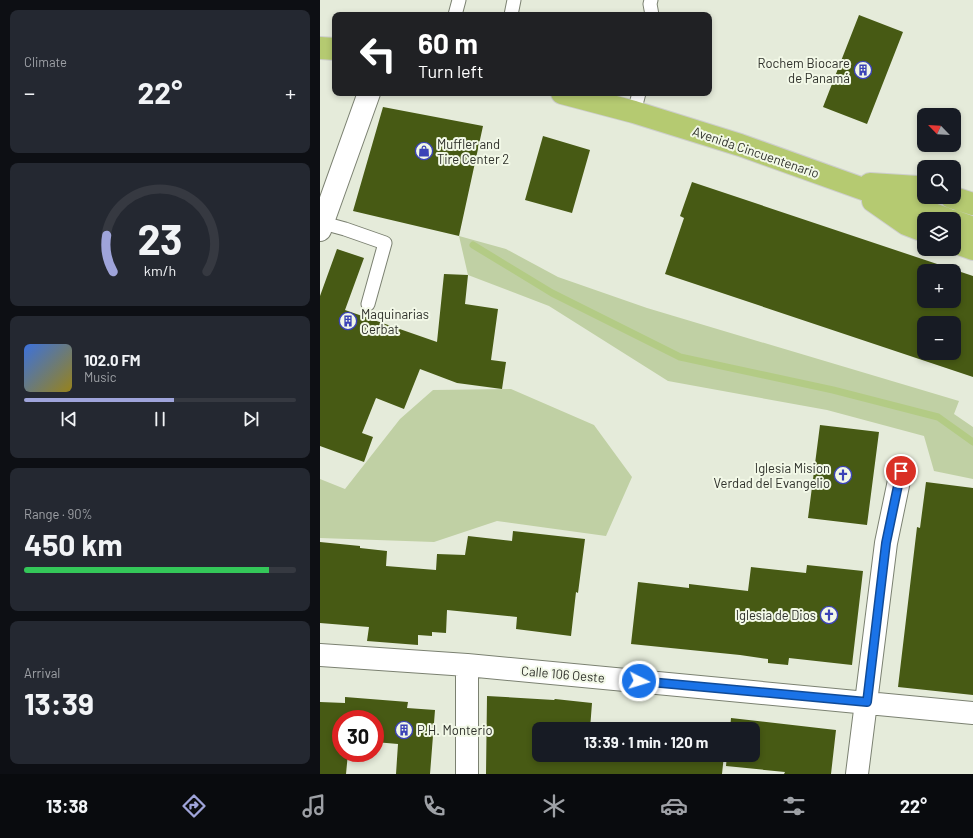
<!DOCTYPE html>
<html lang="en">
<head>
<meta charset="utf-8">
<style>
	:root { --surface:#171b24; --page:#242831; --text:#f1f3f6; --muted:#9ea1a6; --line:#363941; --accent:#9fa4da }
	body { margin:0; font-family:Barlow,sans-serif; background:var(--page); color:var(--text); height:100vh; display:flex; flex-direction:column; font-size:15px; white-space:nowrap }
	* { box-sizing:border-box; margin:0 }
	p { font-size:13px; color:var(--muted) }
	.icon { flex:none; width:22px; height:22px; fill:none; stroke:currentColor; stroke-width:2; stroke-linecap:round; stroke-linejoin:round }
	.map { position:relative; flex:1; overflow:hidden }
	.side { display:flex; flex-direction:column; gap:10px; padding:10px; background:#0d0f14; width:320px }
	.side>* { flex:none }
	.top-card { position:absolute; left:12px; top:12px; width:380px; height:84px; border-radius:8px; box-shadow:0 2px 6px #0003; background:#202124; color:#fff; overflow:hidden }
	.needle { width:26px; rotate:295deg }
	.tools { position:absolute; left:597px; top:108px; display:grid; gap:8px }
	.tools a { display:grid; place-items:center; width:44px; height:44px; border-radius:8px; background:var(--surface); box-shadow:0 2px 6px #0003; font-size:20px }
	.speed { position:absolute; left:12px; top:710px; display:flex; gap:8px; font-size:20px; font-weight:700; text-align:center }
	.speed>* { display:grid; place-content:center; width:52px; height:52px; border-radius:50%; background:var(--surface); box-shadow:0 2px 6px #0003; line-height:1 }
	.speed .limit { border:6px solid #d22; background:#fff; color:#111 }
	.pin { position:absolute; display:grid; place-items:center; width:34px; height:34px; color:#fff; margin:-17px; border:2px solid #fff; border-radius:50%; box-shadow:0 1px 4px #0007 }
	.me { position:absolute; width:44px; margin:-22px; rotate:95deg; stroke-linejoin:round; filter:drop-shadow(0 0 3px #0008) }
	.turn { display:flex; align-items:center; gap:14px; height:84px; padding:0 20px; font-size:18px }
	.turn .icon { width:52px; height:52px; stroke-width:2.5 }
	.turn b { display:block; font-size:28px; line-height:34px }
	.big { font-size:30px; font-weight:700; line-height:1.1 }
	.side .tile { flex:1; display:flex; flex-direction:column; justify-content:center; gap:6px; min-width:0; padding:0 14px; border-radius:8px; background:var(--page) }
	.side .dial { align-items:center; gap:0 }
	.dial svg { height:104px; overflow:visible; fill:none; stroke:var(--line); stroke-width:7; stroke-linecap:round; text-anchor:middle }
	.dial text { fill:var(--text); stroke:none }
	.song { display:flex; align-items:center; gap:12px }
	.cover { width:48px; height:48px; border-radius:6px; background:linear-gradient(135deg,hsl(220 70% 55%),hsl(50 70% 35%)) }
	.played { height:4px; border-radius:2px; background:linear-gradient(90deg,var(--accent) 55%,var(--line) 55%) }
	.keys { display:flex; justify-content:space-around; direction:ltr }
	.heat { display:flex; justify-content:space-between; align-items:center; font-size:22px; direction:ltr }
	.charge { height:6px; border-radius:3px; background:linear-gradient(90deg,#34c759 90%,var(--line) 0) }
	.trip { position:absolute; left:212px; top:722px; width:228px; height:40px; border-radius:8px; background:var(--surface); box-shadow:0 2px 6px #0003; font-weight:700; line-height:40px; text-align:center }
	.tab-bar { display:flex; height:64px; justify-content:space-around; align-items:center; background:#090b0e; color:var(--muted) }
	.tab-bar .icon { width:28px; height:28px }
	.tab-bar .selected { color:var(--accent) }
	.tab-bar b { font-size:18px; color:var(--text) }
	main { display:flex; flex:1; min-height:0 }
	.map>svg:first-child { display:block }
	.green { fill:#c0d0a4 }
	.lines { fill:none; stroke-linecap:round; stroke-linejoin:round }
	.stream { stroke:#b3cb85; stroke-width:7 }
	.building { fill:#475a14; fill-rule:evenodd }
	.service-casing { stroke:#7b8171; stroke-width:15 }
	.minor-casing { stroke:#7b8171; stroke-width:24 }
	.primary-casing { stroke:#cdcecc; stroke-width:24 }
	.service { stroke:#fff; stroke-width:13 }
	.minor { stroke:#fff; stroke-width:22 }
	.primary { stroke:#b5ca71; stroke-width:22 }
	.route-casing { stroke:#114b97; stroke-width:10 }
	.route { stroke:#1a73e8; stroke-width:7 }
	.labels { text-anchor:middle; stroke-width:4; stroke-linejoin:round; paint-order:stroke }
	.poi-label { font-size:13px; fill:#2f312b; stroke:#f2f8e7; text-anchor:end }
	.street-label { font-size:13px; fill:#2f312b; stroke:#f2f8e7 }
</style>
</head>
<body>
<main>
<section class="side">
<div class="tile"><p>Climate</p>
<div class="heat"><a>−</a><b class="big">22°</b><a>+</a></div>
</div>
<div class="tile dial"><svg viewBox="0 0 100 80">
<path d="M14 69A42 42 0 1 1 86 69"/>
<path d="M14 69A42 42 0 0 1 9 41" stroke="#9fa4da"/>
<text x="50" y="56" font-size="32" font-weight="700">23</text>
<text x="50" y="72" font-size="11">km/h</text>
</svg></div>
<div class="tile">
<div class="song"><i class="cover"></i><div><b>102.0 FM</b><p>Music</p></div></div>
<div class="played"></div>
<div class="keys"><svg class="icon" aria-label="previous" viewBox="0 0 24 24"><path d="M18 5L8 12l10 7zM5 5v14"/></svg><svg class="icon" aria-label="pause" viewBox="0 0 24 24"><path d="M8 5v14M16 5v14"/></svg><svg class="icon" aria-label="next" viewBox="0 0 24 24"><path d="M6 5l10 7-10 7zM19 5v14"/></svg></div>
</div>
<div class="tile"><p>Range · 90%</p><b class="big">450 km</b><div class="charge"></div></div>
<div class="tile"><p>Arrival</p><b class="big">13:39</b></div>
</section>
<div class="map">
<svg width="653" height="774" viewBox="0 0 653 774">
	<rect width="100%" height="100%" fill="#e5ebda"/>
	<path class="green" d="M 139,236 L 186,249 L 238,277 L 327,308 L 639,401 L 634,414 L 653,427 L 653,479 L 614,471 L 604,436 L 507,410 L 348,381 L 229,306 L 148,275 Z
		M 191,389 L 274,425 L 312,477 L 286,536 L 177,521 L 114,542 L 0,538 L 0,479 L 25,489 L 80,419 L 113,390 Z"/>
	<g class="lines">
		<path class="stream" d="M 153,245 L 232,293 L 360,357 L 513,390 L 618,417 L 653,442"/>
	</g>
	<path class="building" d="M 539,15 L 583,32 L 547,124 L 503,107 Z
		M 63,107 L 163,126 L 139,236 L 33,211 Z
		M 223,136 L 270,150 L 252,213 L 205,200 Z
		M 372,182 L 653,276 L 653,377 L 345,274 L 364,218 L 360,216 ZM 604,271 L 634,271 L 634,301 L 604,301 ZM 604,323 L 634,323 L 634,353 L 604,353 Z
		M 17,249 L 44,258 L 25,310 L 117,342 L 124,274 L 148,275 L 145,304 L 178,309 L 171,360 L 186,362 L 182,389 L 137,383 L 100,369 L 84,409 L 56,398 L 42,433 L 53,437 L 44,462 L 0,446 L 0,296 Z
		M 500,425 L 559,432 L 547,525 L 488,518 Z
		M 606,482 L 653,488 L 653,695 L 578,687 L 597,527 L 600,528 Z
		M 193,531 L 265,539 L 258,593 L 256,592 L 251,636 L 196,629 L 197,617 L 127,610 L 126,633 L 112,632 L 112,636 L 98,635 L 98,645 L 47,641 L 49,627 L 0,623 L 0,542 L 40,546 L 40,548 L 67,551 L 66,566 L 116,570 L 117,554 L 145,555 L 148,536 L 192,541 Z
		M 487,565 L 543,571 L 532,665 L 469,658 L 468,665 L 448,663 L 448,659 L 420,655 L 311,644 L 318,582 L 369,588 L 369,584 L 428,591 L 431,567 L 486,573 Z
		M 167,696 L 234,700 L 235,699 L 272,703 L 270,729 L 219,729 L 219,755 L 404,755 L 402,774 L 166,774 Z
		M 25,697 L 88,702 L 87,708 L 115,710 L 110,774 L 76,774 L 78,744 L 55,742 L 55,719 L 21,719 L 21,753 L 28,753 L 26,774 L 0,774 L 0,702 L 25,703 Z
		M 411,718 L 516,730 L 511,774 L 464,774 L 465,772 L 406,766 L 407,755 L 433,755 L 433,729 L 410,729 Z"/>
	<g class="lines">
		<defs>
			<path id="service" d="M 331,0 L 330,4 L 332,15
				M 135,15 L 139,0
				M 191,15 L 194,0
				M 314,112 L 319,93
				M 3,223 L 25,229 L 65,243 L 48,304"/>
			<path id="minor" d="M 0,230 L 49,93
				M 0,655 L 147,665 L 653,713
				M 147,665 L 147,774
				M 537,774 L 566,543 L 581,471"/>
			<path id="primary" d="M 0,48 L 15,49
				M 242,93 L 314,112 L 420,145 L 627,219
				M 550,184 L 598,187 L 604,189
				M 631,197 L 653,204
				M 553,201 L 586,224 L 604,231
				M 634,221 L 653,228
				M 634,242 L 653,249"/>
		</defs>
		<use href="#service" class="service-casing"/>
		<use href="#minor" class="minor-casing"/>
		<use href="#primary" class="primary-casing"/>
		<use href="#service" class="service"/>
		<use href="#minor" class="minor"/>
		<use href="#primary" class="primary"/>
	</g>
	<g class="lines">
		<defs>
			<path id="route" d="M 319,681 L 547,702 L 566,543 L 581,471"/>
		</defs>
		<use href="#route" class="route-casing"/>
		<use href="#route" class="route"/>
	</g>
	<defs>
		<symbol id="building-ring" viewBox="-11 -11 22 22"><circle r="9.5" fill="#f2f8e7" stroke="#3b43b7" stroke-width="1.5"/><path d="M-4-6H4V6H1V3H-1V6H-4ZM-2.5-4.3h1.7v1.8h-1.7ZM.8-4.3h1.7v1.8H.8ZM-2.5-1h1.7V.8h-1.7ZM.8-1h1.7V.8H.8Z" fill="#3b43b7"/></symbol>
		<symbol id="shop-ring" viewBox="-11 -11 22 22"><circle r="9.5" fill="#f2f8e7" stroke="#3b43b7" stroke-width="1.5"/><path d="M-5-2.5h2.3a2.7 3.5 0 0 1 5.4 0H5L5.5 6h-11ZM-1.5-2.5h3a1.5 2.3 0 0 0-3 0Z" fill="#3b43b7"/></symbol>
		<symbol id="church-ring" viewBox="-11 -11 22 22"><circle r="9.5" fill="#f2f8e7" stroke="#3b43b7" stroke-width="1.5"/><path d="M-1.2-6h2.4v3.5h3.3v2.4h-3.3V6h-2.4V-.1h-3.3v-2.4h3.3Z" fill="#3b43b7"/></symbol>
	</defs>
	<g fill-rule="evenodd">
		<use href="#building-ring" x="533" y="60" width="20" height="20"/>
		<use href="#shop-ring" x="94" y="141" width="20" height="20"/>
		<use href="#building-ring" x="18" y="311" width="20" height="20"/>
		<use href="#church-ring" x="513" y="465" width="20" height="20"/>
		<use href="#church-ring" x="499" y="605" width="20" height="20"/>
		<use href="#building-ring" x="74" y="720" width="20" height="20"/>
	</g>
	<g class="labels">
		<g class="poi-label">
			<text x="530" y="68">Rochem Biocare<tspan x="530" dy="15">de Panamá</tspan></text>
			<text x="117" y="149" text-anchor="start">Muffler and<tspan x="117" dy="15">Tire Center 2</tspan></text>
			<text x="41" y="319" text-anchor="start">Maquinarias<tspan x="41" dy="15">Cerbat</tspan></text>
			<text x="510" y="473">Iglesia Mision<tspan x="510" dy="15">Verdad del Evangelio</tspan></text>
			<text x="496" y="620">Iglesia de Dios</text>
			<text x="97" y="735" text-anchor="start">P.H. Monterio</text>
		</g>
		<g class="street-label">
			<text transform="translate(436 152) rotate(19)" y="5">Avenida Cincuentenario</text>
			<text transform="translate(243 674) rotate(5)" y="5">Calle 106 Oeste</text>
		</g>
	</g>
</svg>
<div class="tools">
<a><svg class="needle" viewBox="-14 -14 28 28"><path d="M0-13l5 13h-10z" fill="#e53935"/><path d="M0 13l5-13h-10z" fill="#9ea1a6"/></svg></a>
<a><svg class="icon" aria-label="search" viewBox="0 0 24 24"><circle cx="10" cy="10" r="6"/><path d="M15 15l6 6"/></svg></a>
<a><svg class="icon" aria-label="layers" viewBox="0 0 24 24"><path d="M12 4l9 5-9 5-9-5zM3 14l9 5 9-5"/></svg></a>
<a>+</a>
<a>−</a>
</div>
<div class="speed"><div class="limit">30</div></div>
<div class="pin" style="left:581px;top:471px;background:#d93025"><svg class="icon" aria-label="arrive" viewBox="0 0 24 24"><path d="M6 21V4h12l-3 4 3 4H6"/></svg></div>
<svg class="me" style="left:319px;top:681px" viewBox="-20 -20 40 40"><circle r="17" fill="#1a73e8" stroke="#fff" stroke-width="3"/><path d="M0-11L8 9 0 5-8 9z" fill="#fff"/></svg>
<div class="trip">13:39 · 1 min · 120 m</div>
<div class="top-card">
<div class="turn"><svg class="icon" aria-label="left" viewBox="0 0 24 24"><path d="M17 20v-9H6M10 6l-5 5 5 5"/></svg><div><b>60 m</b>Turn left</div></div>
</div>
</div>
</main>
<nav class="tab-bar">
<b>13:38</b>
<svg class="icon selected" aria-label="directions" viewBox="0 0 24 24"><path d="M12 3l9 9-9 9-9-9zM9 14v-3h6M13 9l2 2-2 2"/></svg>
<svg class="icon" aria-label="music" viewBox="0 0 24 24"><path d="M9 18V5l10-2v13"/><circle cx="6" cy="18" r="3"/><circle cx="16" cy="16" r="3"/></svg>
<svg class="icon" aria-label="phone" viewBox="0 0 24 24"><path d="M5 4h4l2 5-3 2q2 4 5 5l2-3 5 2v4C11 20 4 13 5 4z"/></svg>
<svg class="icon" aria-label="climate" viewBox="0 0 24 24"><path d="M12 3v18M4 7l16 10M4 17L20 7"/></svg>
<svg class="icon" aria-label="car" viewBox="0 0 24 24"><path d="M5 17H2v-5l4-1 3-4h7l3 4 3 1v5h-3M9 17h6M6 11h13"/><circle cx="7" cy="17" r="2"/><circle cx="17" cy="17" r="2"/></svg>
<svg class="icon" aria-label="filters" viewBox="0 0 24 24"><path d="M4 7h16M4 17h16"/><circle cx="9" cy="7" r="2"/><circle cx="15" cy="17" r="2"/></svg>
<b>22°</b>
</nav>
</body>
</html>
